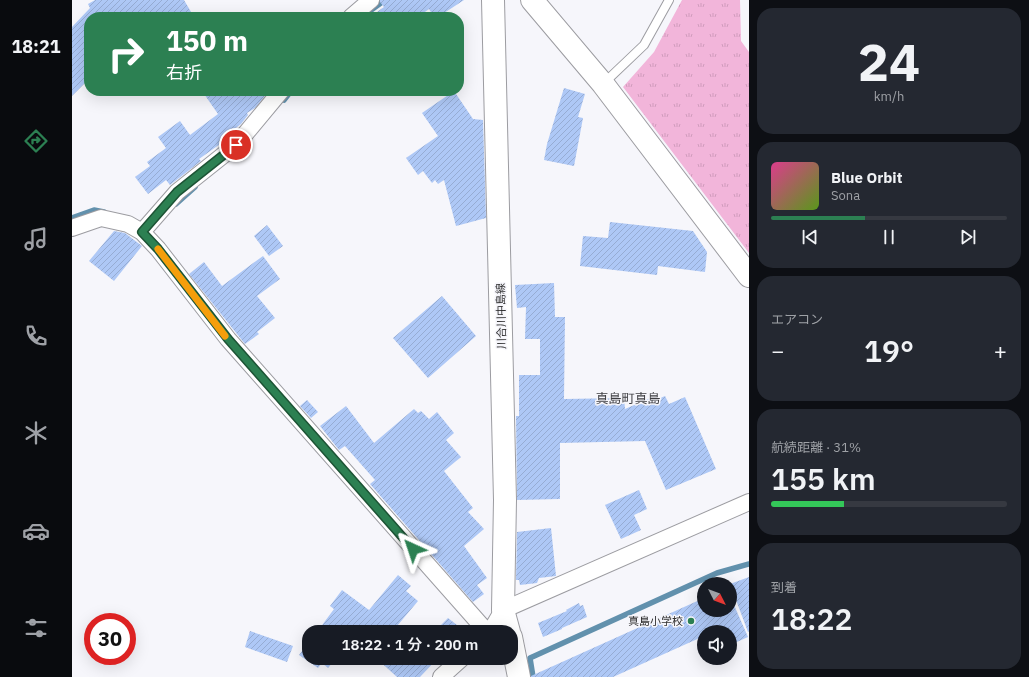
<!DOCTYPE html>
<html lang="ja">
<head>
<meta charset="utf-8">
<style>
	:root { --surface:#171b24; --page:#242831; --text:#f1f3f6; --muted:#9ea1a6; --line:#363941; --accent:#2c8052 }
	body { margin:0; font-family:"IBM Plex Sans","Noto Sans JP",sans-serif; background:var(--page); color:var(--text); height:100vh; display:flex; flex-direction:column; font-size:15px; white-space:nowrap }
	* { box-sizing:border-box; margin:0 }
	p { font-size:13px; color:var(--muted) }
	.icon { flex:none; width:22px; height:22px; fill:none; stroke:currentColor; stroke-width:2; stroke-linecap:round; stroke-linejoin:round }
	.map { position:relative; flex:1; overflow:hidden }
	.details { display:flex; flex-direction:column; gap:8px; padding:8px; background:#0d0f14; width:280px }
	.details>* { flex:none }
	.top-card { position:absolute; left:12px; top:12px; width:380px; height:84px; border-radius:16px; box-shadow:0 4px 16px #0002; background:#2c8052; color:#fff; overflow:hidden }
	.needle { width:26px; rotate:132deg }
	.fabs { position:absolute; left:625px; top:577px; display:grid; gap:8px }
	.fabs a { display:grid; place-items:center; width:40px; height:40px; border-radius:50%; background:var(--surface); box-shadow:0 4px 16px #0002; font-size:20px }
	.speed { position:absolute; left:12px; top:613px; display:flex; gap:8px; font-size:20px; font-weight:700; text-align:center }
	.speed>* { display:grid; place-content:center; width:52px; height:52px; border-radius:50%; background:var(--surface); box-shadow:0 4px 16px #0002; line-height:1 }
	.speed .limit { border:6px solid #d22; background:#fff; color:#111 }
	.pin { position:absolute; display:grid; place-items:center; width:34px; height:34px; color:#fff; margin:-17px; border:2px solid #fff; border-radius:50%; box-shadow:0 1px 4px #0007 }
	.me { position:absolute; width:44px; margin:-22px; rotate:318deg; stroke-linejoin:round; filter:drop-shadow(0 0 3px #0008) }
	.turn { display:flex; align-items:center; gap:14px; height:84px; padding:0 16px; font-size:18px }
	.turn .icon { width:52px; height:52px; stroke-width:2.5 }
	.turn b { display:block; font-size:28px; line-height:34px }
	.big { font-size:30px; font-weight:600; line-height:1.1 }
	.details .widget { flex:1; display:flex; flex-direction:column; justify-content:center; gap:6px; min-width:0; padding:0 14px; border-radius:16px; background:var(--page) }
	.details .dial { align-items:center; gap:0 }
	.dial b { font-size:52px; line-height:1 }
	.song { display:flex; align-items:center; gap:12px }
	.cover { width:48px; height:48px; border-radius:6px; background:linear-gradient(135deg,hsl(330 70% 55%),hsl(90 70% 35%)) }
	.played { height:4px; border-radius:2px; background:linear-gradient(90deg,var(--accent) 40%,var(--line) 40%) }
	.keys { display:flex; justify-content:space-around; direction:ltr }
	.heat { display:flex; justify-content:space-between; align-items:center; font-size:22px; direction:ltr }
	.charge { height:6px; border-radius:3px; background:linear-gradient(90deg,#34c759 31%,var(--line) 0) }
	.trip { position:absolute; left:230px; top:625px; width:216px; height:40px; border-radius:16px; background:var(--surface); box-shadow:0 4px 16px #0002; font-weight:600; line-height:40px; text-align:center }
	main { display:flex; flex:1; min-height:0 }
	.tab-bar { display:flex; flex-direction:column; width:72px; justify-content:space-around; align-items:center; background:#090b0e; color:var(--muted) }
	.tab-bar .icon { width:28px; height:28px }
	.tab-bar .active { color:var(--accent) }
	.tab-bar b { font-size:18px; color:var(--text) }
	.map>svg:first-child { display:block }
	.grass { fill:url(#grass-tufts) }
	.lines { fill:none; stroke-linecap:round; stroke-linejoin:round }
	.stream { stroke:#6291ad; stroke-width:5.5 }
	.building { fill:url(#building-hatch) }
	.lane-casing { stroke:#9c9ca1; stroke-width:10 }
	.street-casing { stroke:#9c9ca1; stroke-width:18 }
	.secondary-casing { stroke:#9c9ca1; stroke-width:24 }
	.lane { stroke:#fff; stroke-width:8 }
	.street { stroke:#fff; stroke-width:16 }
	.secondary { stroke:#fff; stroke-width:22 }
	.route-casing { stroke:#1d5335; stroke-width:10 }
	.route { stroke:#2c8052; stroke-width:7 }
	.slow { stroke:#f59e0b; stroke-width:7 }
	.poi-dot { fill:#2c8052; stroke:#f6f6fb; stroke-width:1.5 }
	.labels { text-anchor:middle; stroke-width:3; stroke-linejoin:round; paint-order:stroke }
	.street-label { font-size:11px; fill:#303031; stroke:#f6f6fb }
	.poi-label { font-size:11px; fill:#303031; stroke:#f6f6fb; text-anchor:end }
	.quarter-label { font-size:13px; fill:#3e3e42; stroke:#f6f6fb }
</style>
</head>
<body>
<main>
<nav class="tab-bar">
<b>18:21</b>
<svg class="icon active" aria-label="directions" viewBox="0 0 24 24"><path d="M12 3l9 9-9 9-9-9zM9 14v-3h6M13 9l2 2-2 2"/></svg>
<svg class="icon" aria-label="music" viewBox="0 0 24 24"><path d="M9 18V5l10-2v13"/><circle cx="6" cy="18" r="3"/><circle cx="16" cy="16" r="3"/></svg>
<svg class="icon" aria-label="phone" viewBox="0 0 24 24"><path d="M5 4h4l2 5-3 2q2 4 5 5l2-3 5 2v4C11 20 4 13 5 4z"/></svg>
<svg class="icon" aria-label="climate" viewBox="0 0 24 24"><path d="M12 3v18M4 7l16 10M4 17L20 7"/></svg>
<svg class="icon" aria-label="car" viewBox="0 0 24 24"><path d="M5 17H2v-5l4-1 3-4h7l3 4 3 1v5h-3M9 17h6M6 11h13"/><circle cx="7" cy="17" r="2"/><circle cx="17" cy="17" r="2"/></svg>
<svg class="icon" aria-label="filters" viewBox="0 0 24 24"><path d="M4 7h16M4 17h16"/><circle cx="9" cy="7" r="2"/><circle cx="15" cy="17" r="2"/></svg>
</nav>
<div class="map">
<svg width="677" height="677" viewBox="0 0 677 677">
	<defs>
		<pattern id="grass-tufts" width="24" height="20" patternUnits="userSpaceOnUse"><rect width="24" height="20" fill="#f2b5da"/><path d="M3 7l-1-3M5 7V3M7 7l1-3M15 17l-1-3M17 17v-4M19 17l1-3" fill="none" stroke="#d09cbc"/></pattern>
		<pattern id="building-hatch" width="6" height="6" patternUnits="userSpaceOnUse"><rect width="6" height="6" fill="#aec8f6"/><path d="M-1 1l2-2M0 6l6-6M5 7l2-2" fill="none" stroke="#96acd3"/></pattern>
	</defs>
	<rect width="100%" height="100%" fill="#f6f6fb"/>
	<path class="grass" d="M 610,0 L 668,0 L 669,41 L 677,52 L 677,253 L 551,87 L 582,52 Z"/>
	<g class="lines">
		<path class="stream" d="M 295,13 L 313,0
			M 212,100 L 219,91
			M 104,204 L 123,187
			M 0,218 L 22,210 L 32,212
			M 461,677 L 458,658 L 645,573 L 677,564"/>
	</g>
	<path class="building" d="M 23,0 L 112,0 L 122,17 L 17,17 L 17,79 L 0,96 L 0,27 L 18,8 L 16,4 Z
		M 308,0 L 392,0 L 366,17 L 362,17 L 357,9 L 346,17 L 298,17 L 312,7 L 308,2 Z
		M 492,88 L 513,94 L 506,117 L 511,118 L 502,166 L 472,160 L 475,144 Z
		M 130,91 L 197,91 L 183,108 L 175,113 L 176,115 L 169,124 L 156,134 L 158,137 L 127,159 L 129,161 L 98,185 L 94,180 L 76,194 L 63,177 L 78,166 L 75,162 L 94,148 L 86,137 L 108,121 L 118,135 L 146,114 Z
		M 382,91 L 401,119 L 411,120 L 414,218 L 384,226 L 372,180 L 366,184 L 363,180 L 360,183 L 351,171 L 346,175 L 334,158 L 366,136 L 350,113 Z
		M 538,222 L 621,231 L 635,252 L 633,272 L 586,266 L 585,275 L 508,266 L 511,236 L 536,238 Z
		M 195,225 L 211,246 L 197,256 L 182,236 Z
		M 42,231 L 53,233 L 70,246 L 42,281 L 17,261 Z
		M 191,256 L 208,279 L 185,296 L 203,318 L 185,332 L 187,334 L 173,344 L 117,274 L 132,262 L 150,286 Z
		M 482,283 L 483,317 L 493,317 L 492,399 L 552,398 L 553,409 L 585,395 L 586,399 L 593,396 L 597,404 L 613,397 L 644,469 L 594,490 L 573,441 L 488,443 L 488,499 L 445,500 L 444,416 L 447,416 L 447,375 L 468,375 L 468,339 L 453,339 L 454,307 L 445,308 L 443,285 Z
		M 370,296 L 404,336 L 356,378 L 321,338 Z
		M 235,400 L 246,412 L 239,418 L 228,406 Z
		M 274,406 L 302,443 L 342,409 L 346,413 L 349,411 L 357,419 L 365,412 L 382,433 L 374,440 L 389,457 L 372,471 L 401,508 L 396,512 L 412,529 L 392,546 L 415,578 L 405,585 L 412,594 L 401,602 L 298,484 L 303,480 L 273,446 L 267,450 L 248,426 Z
		M 567,490 L 575,509 L 562,515 L 569,530 L 549,539 L 533,505 Z
		M 479,528 L 484,576 L 467,578 L 465,583 L 448,585 L 447,580 L 444,580 L 445,532 Z
		M 326,575 L 339,586 L 334,591 L 346,601 L 320,632 L 245,632 L 262,609 L 258,606 L 270,590 L 297,610 Z
		M 677,577 L 677,631 L 676,632 L 658,584 Z
		M 658,596 L 676,637 L 658,645 L 658,632 L 632,632 L 632,636 L 541,677 L 459,677 L 459,676 L 632,598 L 632,610 L 658,610 Z
		M 507,603 L 508,606 L 511,605 L 515,617 L 490,628 L 490,629 L 471,637 L 466,623 L 495,611 L 494,610 Z
		M 376,618 L 394,632 L 362,632 Z
		M 178,631 L 221,646 L 215,662 L 173,647 Z
		M 237,642 L 237,658 L 264,658 L 256,668 L 250,663 L 246,668 L 227,655 Z
		M 304,658 L 366,658 L 348,677 L 325,677 Z"/>
	<g class="lines">
		<defs>
			<path id="lane" d="M 532,83 L 572,45 L 597,0"/>
			<path id="street" d="M 279,17 L 299,0
				M 0,228 L 29,218 L 56,224 L 70,232 L 86,249 L 156,339 L 415,632
				M 70,232 L 105,192 L 164,145 L 209,91
				M 418,632 L 431,610 L 677,502
				M 369,677 L 390,658"/>
			<path id="secondary" d="M 421,0 L 433,500 L 431,610 L 437,632
				M 460,0 L 531,84 L 677,276
				M 439,637 L 447,677"/>
		</defs>
		<use href="#lane" class="lane-casing"/>
		<use href="#street" class="street-casing"/>
		<use href="#secondary" class="secondary-casing"/>
		<use href="#lane" class="lane"/>
		<use href="#street" class="street"/>
		<use href="#secondary" class="secondary"/>
	</g>
	<g class="lines">
		<defs>
			<path id="route" d="M 164,145 L 105,192 L 70,232 L 86,249 L 156,339 L 341,549"/>
		</defs>
		<use href="#route" class="route-casing"/>
		<use href="#route" class="route"/>
		<path class="slow" d="M 86,249 L 153,336"/>
	</g>
	<circle class="poi-dot" cx="619" cy="621" r="4"/>
	<g class="labels">
		<g class="street-label">
			<text transform="translate(429 316) rotate(-91)" y="4">川合川中島線</text>
		</g>
		<g class="poi-label">
			<text x="611" y="625">真島小学校</text>
		</g>
		<g class="quarter-label">
			<text x="556" y="403">真島町真島</text>
		</g>
	</g>
</svg>
<div class="fabs">
<a><svg class="needle" viewBox="-14 -14 28 28"><path d="M0-13l5 13h-10z" fill="#e53935"/><path d="M0 13l5-13h-10z" fill="#9ea1a6"/></svg></a>
<a><svg class="icon" aria-label="sound" viewBox="0 0 24 24"><path d="M4 9h4l5-4v14l-5-4H4zM17 9q2 3 0 6"/></svg></a>
</div>
<div class="speed"><div class="limit">30</div></div>
<div class="pin" style="left:164px;top:145px;background:#d93025"><svg class="icon" aria-label="arrive" viewBox="0 0 24 24"><path d="M6 21V4h12l-3 4 3 4H6"/></svg></div>
<svg class="me" style="left:341px;top:549px" viewBox="-20 -20 40 40"><path d="M0-17L14 15 0 8-14 15z" fill="#2c8052" stroke="#fff" stroke-width="4"/></svg>
<div class="trip">18:22 · 1 分 · 200 m</div>
<div class="top-card">
<div class="turn"><svg class="icon" aria-label="right" viewBox="0 0 24 24"><path d="M7 20v-9h11M14 6l5 5-5 5"/></svg><div><b>150 m</b>右折</div></div>
</div>
</div>
<section class="details">
<div class="widget dial"><b>24</b><p>km/h</p></div>
<div class="widget">
<div class="song"><i class="cover"></i><div><b>Blue Orbit</b><p>Sona</p></div></div>
<div class="played"></div>
<div class="keys"><svg class="icon" aria-label="previous" viewBox="0 0 24 24"><path d="M18 5L8 12l10 7zM5 5v14"/></svg><svg class="icon" aria-label="pause" viewBox="0 0 24 24"><path d="M8 5v14M16 5v14"/></svg><svg class="icon" aria-label="next" viewBox="0 0 24 24"><path d="M6 5l10 7-10 7zM19 5v14"/></svg></div>
</div>
<div class="widget"><p>エアコン</p>
<div class="heat"><a>−</a><b class="big">19°</b><a>+</a></div>
</div>
<div class="widget"><p>航続距離 · 31%</p><b class="big">155 km</b><div class="charge"></div></div>
<div class="widget"><p>到着</p><b class="big">18:22</b></div>
</section>
</main>
</body>
</html>
